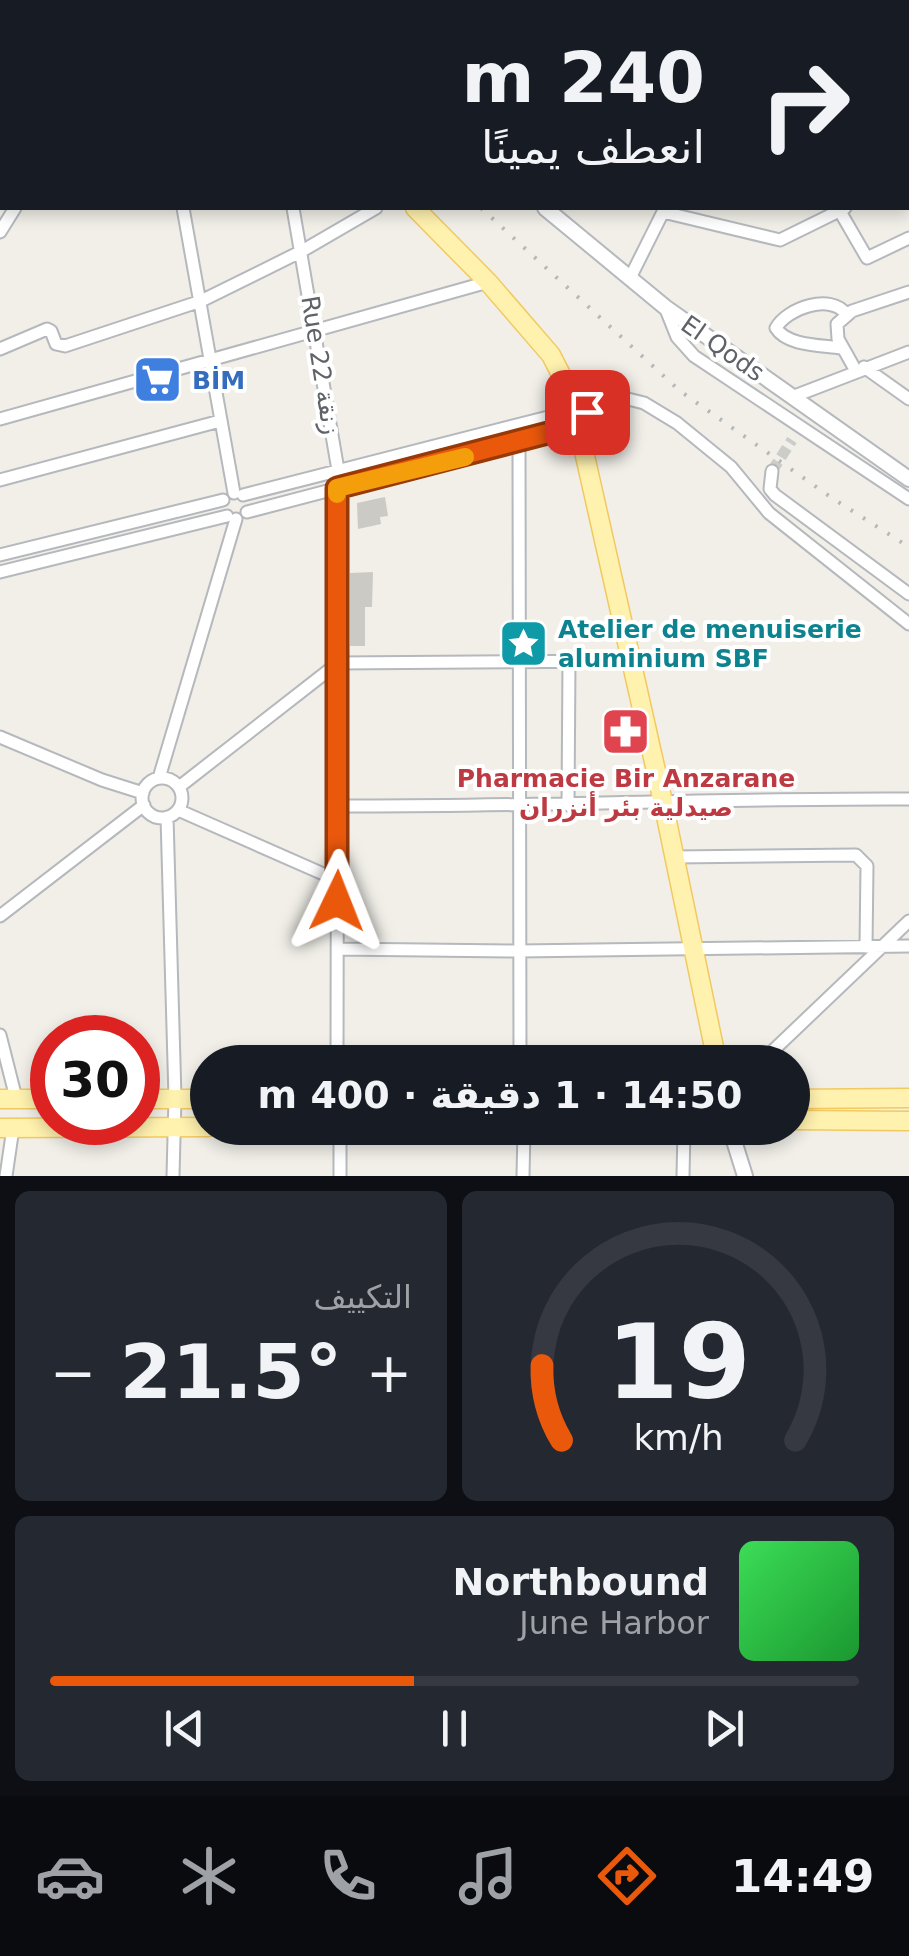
<!DOCTYPE html>
<html lang="ar">
<head>
<meta charset="utf-8">
<style>
	:root { --surface:#171b24; --page:#242831; --text:#f1f3f6; --muted:#9ea1a6; --line:#363941; --accent:#ea580c }
	body { margin:0; font-family:"DejaVu Sans",Cairo,sans-serif; background:var(--page); color:var(--text); direction:rtl; height:100vh; display:flex; flex-direction:column; font-size:38px; white-space:nowrap }
	* { box-sizing:border-box; margin:0 }
	p { font-size:32px; color:var(--muted) }
	.icon { flex:none; width:55px; height:55px; fill:none; stroke:currentColor; stroke-width:2; stroke-linecap:round; stroke-linejoin:round }
	.map { position:relative; height:1176px; overflow:hidden; direction:ltr }
	.drawer { display:flex; flex-direction:column; gap:15px; padding:15px; background:#0d0f14; flex:1 }
	.drawer>* { flex:none }
	.hud { position:absolute; left:0px; top:0px; width:910px; height:210px; box-shadow:0 5px 15px #0003; direction:rtl; background:#171b24; color:var(--text); overflow:hidden }
	.speed { position:absolute; left:30px; top:1015px; display:flex; gap:20px; font-size:50px; font-weight:700; text-align:center }
	.speed>* { display:grid; place-content:center; width:130px; height:130px; border-radius:50%; background:var(--surface); box-shadow:0 5px 15px #0003; line-height:1 }
	.speed .limit { border:15px solid #d22; background:#fff; color:#111 }
	.pin { position:absolute; display:grid; place-items:center; width:85px; height:85px; color:#fff; margin:-42px; border-radius:20px; box-shadow:0 5px 15px #0006 }
	.me { position:absolute; width:110px; margin:-55px; rotate:2deg; stroke-linejoin:round; filter:drop-shadow(0 0 8px #0008) }
	.turn { display:flex; align-items:center; gap:35px; height:210px; padding:0 40px; font-size:45px }
	.turn .icon { width:130px; height:130px; stroke-width:2.5 }
	.turn b { display:block; font-size:70px; line-height:85px }
	.big { font-size:75px; font-weight:800; line-height:1.1 }
	.drawer .widget { flex:1; display:flex; flex-direction:column; justify-content:center; gap:15px; min-width:0; padding:0 35px; border-radius:15px; background:var(--page) }
	.drawer .dial { align-items:center; gap:0 }
	.dial svg { height:260px; overflow:visible; fill:none; stroke:var(--line); stroke-width:7; stroke-linecap:round; text-anchor:middle }
	.dial text { fill:var(--text); stroke:none }
	.song { display:flex; align-items:center; gap:30px }
	.cover { width:120px; height:120px; border-radius:15px; background:linear-gradient(135deg,hsl(130 70% 55%),hsl(130 70% 35%)) }
	.played { height:10px; border-radius:5px; background:linear-gradient(90deg,var(--accent) 45%,var(--line) 45%) }
	.keys { display:flex; justify-content:space-around; direction:ltr }
	.heat { display:flex; justify-content:space-between; align-items:center; font-size:55px; direction:ltr }
	.drawer .tiles { flex:1; display:grid; gap:15px; grid-template-columns:1fr 1fr }
	.widget:last-child { grid-column:span 2 }
	.trip { position:absolute; left:190px; top:1045px; width:620px; height:100px; border-radius:50px; background:var(--surface); box-shadow:0 5px 15px #0003; font-weight:800; line-height:100px; text-align:center; direction:rtl }
	.tab-bar { display:flex; height:160px; justify-content:space-around; align-items:center; background:#090b0e; color:var(--muted) }
	.tab-bar .icon { width:70px; height:70px }
	.tab-bar .selected { color:var(--accent) }
	.tab-bar b { font-size:45px; color:var(--text) }
	.map>svg:first-child { display:block }
	.building { fill:#cccac5 }
	.lines { fill:none; stroke-linecap:round; stroke-linejoin:round }
	.minor-tunnel { stroke:#ccccc8; stroke-width:11; stroke-dasharray:11 5.5; stroke-linecap:butt }
	.minor-casing { stroke:#b5b8bc; stroke-width:15 }
	.tertiary-casing { stroke:#b5b8bc; stroke-width:18 }
	.primary-casing { stroke:#f2c960; stroke-width:21 }
	.minor { stroke:#fff; stroke-width:11 }
	.tertiary { stroke:#fff; stroke-width:14 }
	.primary { stroke:#fff2af; stroke-width:18 }
	.rail { stroke:#b6b7b8; stroke-width:4; stroke-dasharray:2.5 12; stroke-linecap:butt }
	.route-casing { stroke:#983908; stroke-width:25 }
	.route { stroke:#ea580c; stroke-width:18 }
	.slow { stroke:#f59e0b; stroke-width:18 }
	.labels { text-anchor:middle; stroke-width:8; stroke-linejoin:round; paint-order:stroke }
	.street-label { font-size:25px; fill:#5f6368; stroke:#fff }
	.shop-label { font-size:25px; font-weight:bold; fill:#366cbe; stroke:#fff; text-anchor:start }
	.culture-label { font-size:25px; font-weight:bold; fill:#0d838f; stroke:#fff; text-anchor:start }
	.health-label { font-size:25px; font-weight:bold; fill:#be3a42; stroke:#fff }
</style>
</head>
<body>
<div class="map">
<svg width="909" height="1176" viewBox="0 0 909 1176">
	<rect width="100%" height="100%" fill="#f1efe8"/>
	<path class="building" d="M 385,497 L 388,516 L 380,517 L 381,524 L 358,529 L 357,503 Z
		M 373,572 L 372,607 L 365,607 L 365,646 L 350,646 L 350,573 Z"/>
	<g class="lines">
		<path class="minor-tunnel" d="M 772,471 L 792,440"/>
		<defs>
			<path id="minor" d="M 900,0 L 906,2
				M 132,2 L 137,2
				M 763,2 L 764,0
				M 868,2 L 871,0
				M 0,28 L 2,28
				M 0,62 L 2,74
				M 0,90 L 2,90
				M 908,130 L 909,134
				M 908,176 L 909,175
				M 183,208 L 234,493
				M 293,208 L 338,470 L 337,1062
				M 838,208 L 867,258 L 909,238
				M 663,212 L 780,240 L 845,208
				M 0,232 L 15,208
				M 630,278 L 665,208
				M 665,307 L 677,337 L 694,356 L 909,499
				M 841,348 C 821,345 787,346 776,328 C 787,308 831,293 846,314
				M 0,349 L 47,329 L 51,331 L 56,344 L 65,346 L 201,301 L 302,251 L 376,208
				M 864,367 L 909,399
				M 856,371 L 838,339 L 837,324 L 852,311 L 909,292
				M 792,397 L 909,352
				M 580,404 L 599,404 L 587,417
				M 599,404 L 620,397 L 644,403 L 677,423 L 731,467 L 769,513 L 909,624
				M 0,419 L 488,282
				M 519,442 L 520,1062
				M 772,471 L 770,489 L 775,495 L 909,594
				M 0,480 L 220,421
				M 243,495 L 560,414
				M 247,512 L 567,428
				M 0,555 L 223,500
				M 0,572 L 227,516
				M 0,737 L 102,780 L 143,793
				M 159,778 L 236,519
				M142 798a20 20 0 1 1 40 0a20 20 0 1 1-40 0Z
				M 179,787 L 338,663 L 629,661
				M 568,805 L 569,662
				M 338,806 C 528,807 718,798 909,799
				M 178,810 L 337,880
				M 167,817 L 175,1098 L 173,1176
				M 674,857 L 856,855 L 867,866 L 866,947
				M 0,916 L 144,805
				M 337,949 L 519,951 L 909,946
				M 0,1035 L 16,1098
				M 761,1062 L 909,921
				M 340,1128 L 340,1176
				M 6,1176 L 13,1128
				M 523,1176 L 524,1128
				M 683,1176 L 684,1128"/>
			<path id="tertiary" d="M 334,0 L 336,2
				M 545,208 L 665,307 L 909,479
				M 730,1128 L 745,1176"/>
			<path id="primary" d="M 212,0 L 214,2
				M 415,208 L 488,282 L 551,355 L 575,402
				M561 416a13 13 0 1 1 26 0a13 13 0 1 1-26 0Z
				M 582,426 L 583,447 L 663,802 L 717,1062
				M 0,1099 L 52,1099
				M 138,1099 L 208,1099
				M 792,1099 L 909,1098
				M 792,1120 L 909,1121
				M 0,1128 L 208,1127
				M 728,1128 L 741,1128"/>
		</defs>
		<use href="#minor" class="minor-casing"/>
		<use href="#tertiary" class="tertiary-casing"/>
		<use href="#primary" class="primary-casing"/>
		<use href="#minor" class="minor"/>
		<use href="#tertiary" class="tertiary"/>
		<use href="#primary" class="primary"/>
		<path class="rail" d="M 276,0 L 279,2
			M 481,208 L 680,391 L 832,498 L 909,547"/>
	</g>
	<g class="lines">
		<defs>
			<path id="route" d="M 337,901 L 337,488 L 567,428 L 578,429 L 586,422 L 587,412"/>
		</defs>
		<use href="#route" class="route-casing"/>
		<use href="#route" class="route"/>
		<path class="slow" d="M 337,494 L 337,488 L 465,457"/>
	</g>
	<defs>
		<symbol id="supermarket-square" viewBox="-11 -11 22 22"><rect x="-9" y="-9" width="18" height="18" rx="4" fill="#3f7fe0" stroke="#fff"/><path d="M-6-5.5h2.5l.6 2H6L4.5 2H-2.5L-4.4-4H-6ZM-1.5 3.2a1.3 1.3 0 1 0 .1 0ZM3 3.2a1.3 1.3 0 1 0 .1 0Z" fill="#fff"/></symbol>
		<symbol id="sight-square" viewBox="-11 -11 22 22"><rect x="-9" y="-9" width="18" height="18" rx="4" fill="#0f9aa8" stroke="#fff"/><path d="M0-6L1.8-2.2L6-1.7L2.9 1.2L3.7 5.4L0 3.3L-3.7 5.4L-2.9 1.2L-6-1.7L-1.8-2.2Z" fill="#fff"/></symbol>
		<symbol id="pharmacy-square" viewBox="-11 -11 22 22"><rect x="-9" y="-9" width="18" height="18" rx="4" fill="#e0444e" stroke="#fff"/><path d="M-2-6h4v4h4v4h-4v4h-4v-4h-4v-4h4Z" fill="#fff"/></symbol>
	</defs>
	<g fill-rule="evenodd">
		<use href="#supermarket-square" x="130" y="352" width="55" height="55"/>
		<use href="#sight-square" x="496" y="616" width="55" height="55"/>
		<use href="#pharmacy-square" x="598" y="704" width="55" height="55"/>
	</g>
	<g class="labels">
		<g class="street-label">
			<text transform="translate(723 348) rotate(35)" y="9">El Qods</text>
			<text transform="translate(321 365) rotate(81)" y="9">Rue 22 زنقة</text>
		</g>
		<g class="shop-label">
			<text x="192" y="389">BİM</text>
		</g>
		<g class="culture-label">
			<text x="558" y="638">Atelier de menuiserie<tspan x="558" dy="29">aluminium SBF</tspan></text>
		</g>
		<g class="health-label">
			<text x="626" y="787">Pharmacie Bir Anzarane<tspan x="626" dy="29">صيدلية بئر أنزران</tspan></text>
		</g>
	</g>
</svg>
<div class="speed"><div class="limit">30</div></div>
<div class="pin" style="left:587px;top:412px;background:#d93025"><svg class="icon" aria-label="arrive" viewBox="0 0 24 24"><path d="M6 21V4h12l-3 4 3 4H6"/></svg></div>
<svg class="me" style="left:337px;top:901px" viewBox="-20 -20 40 40"><path d="M0-17L14 15 0 8-14 15z" fill="#ea580c" stroke="#fff" stroke-width="4"/></svg>
<div class="trip">14:50 · 1 دقيقة · 400 m</div>
<div class="hud">
<div class="turn"><svg class="icon" aria-label="right" viewBox="0 0 24 24"><path d="M7 20v-9h11M14 6l5 5-5 5"/></svg><div><b>240 m</b>انعطف يمينًا</div></div>
</div>
</div>
<section class="drawer">
<div class="tiles">
<div class="widget dial"><svg viewBox="0 0 100 80">
<path d="M14 69A42 42 0 1 1 86 69"/>
<path d="M14 69A42 42 0 0 1 8 46" stroke="#ea580c"/>
<text x="50" y="56" font-size="32" font-weight="700">19</text>
<text x="50" y="72" font-size="11">km/h</text>
</svg></div>
<div class="widget"><p>التكييف</p>
<div class="heat"><a>−</a><b class="big">21.5°</b><a>+</a></div>
</div>
<div class="widget">
<div class="song"><i class="cover"></i><div><b>Northbound</b><p>June Harbor</p></div></div>
<div class="played"></div>
<div class="keys"><svg class="icon" aria-label="previous" viewBox="0 0 24 24"><path d="M18 5L8 12l10 7zM5 5v14"/></svg><svg class="icon" aria-label="pause" viewBox="0 0 24 24"><path d="M8 5v14M16 5v14"/></svg><svg class="icon" aria-label="next" viewBox="0 0 24 24"><path d="M6 5l10 7-10 7zM19 5v14"/></svg></div>
</div>
</div>
</section>
<nav class="tab-bar">
<b>14:49</b>
<svg class="icon selected" aria-label="directions" viewBox="0 0 24 24"><path d="M12 3l9 9-9 9-9-9zM9 14v-3h6M13 9l2 2-2 2"/></svg>
<svg class="icon" aria-label="music" viewBox="0 0 24 24"><path d="M9 18V5l10-2v13"/><circle cx="6" cy="18" r="3"/><circle cx="16" cy="16" r="3"/></svg>
<svg class="icon" aria-label="phone" viewBox="0 0 24 24"><path d="M5 4h4l2 5-3 2q2 4 5 5l2-3 5 2v4C11 20 4 13 5 4z"/></svg>
<svg class="icon" aria-label="climate" viewBox="0 0 24 24"><path d="M12 3v18M4 7l16 10M4 17L20 7"/></svg>
<svg class="icon" aria-label="car" viewBox="0 0 24 24"><path d="M5 17H2v-5l4-1 3-4h7l3 4 3 1v5h-3M9 17h6M6 11h13"/><circle cx="7" cy="17" r="2"/><circle cx="17" cy="17" r="2"/></svg>
</nav>
</body>
</html>
